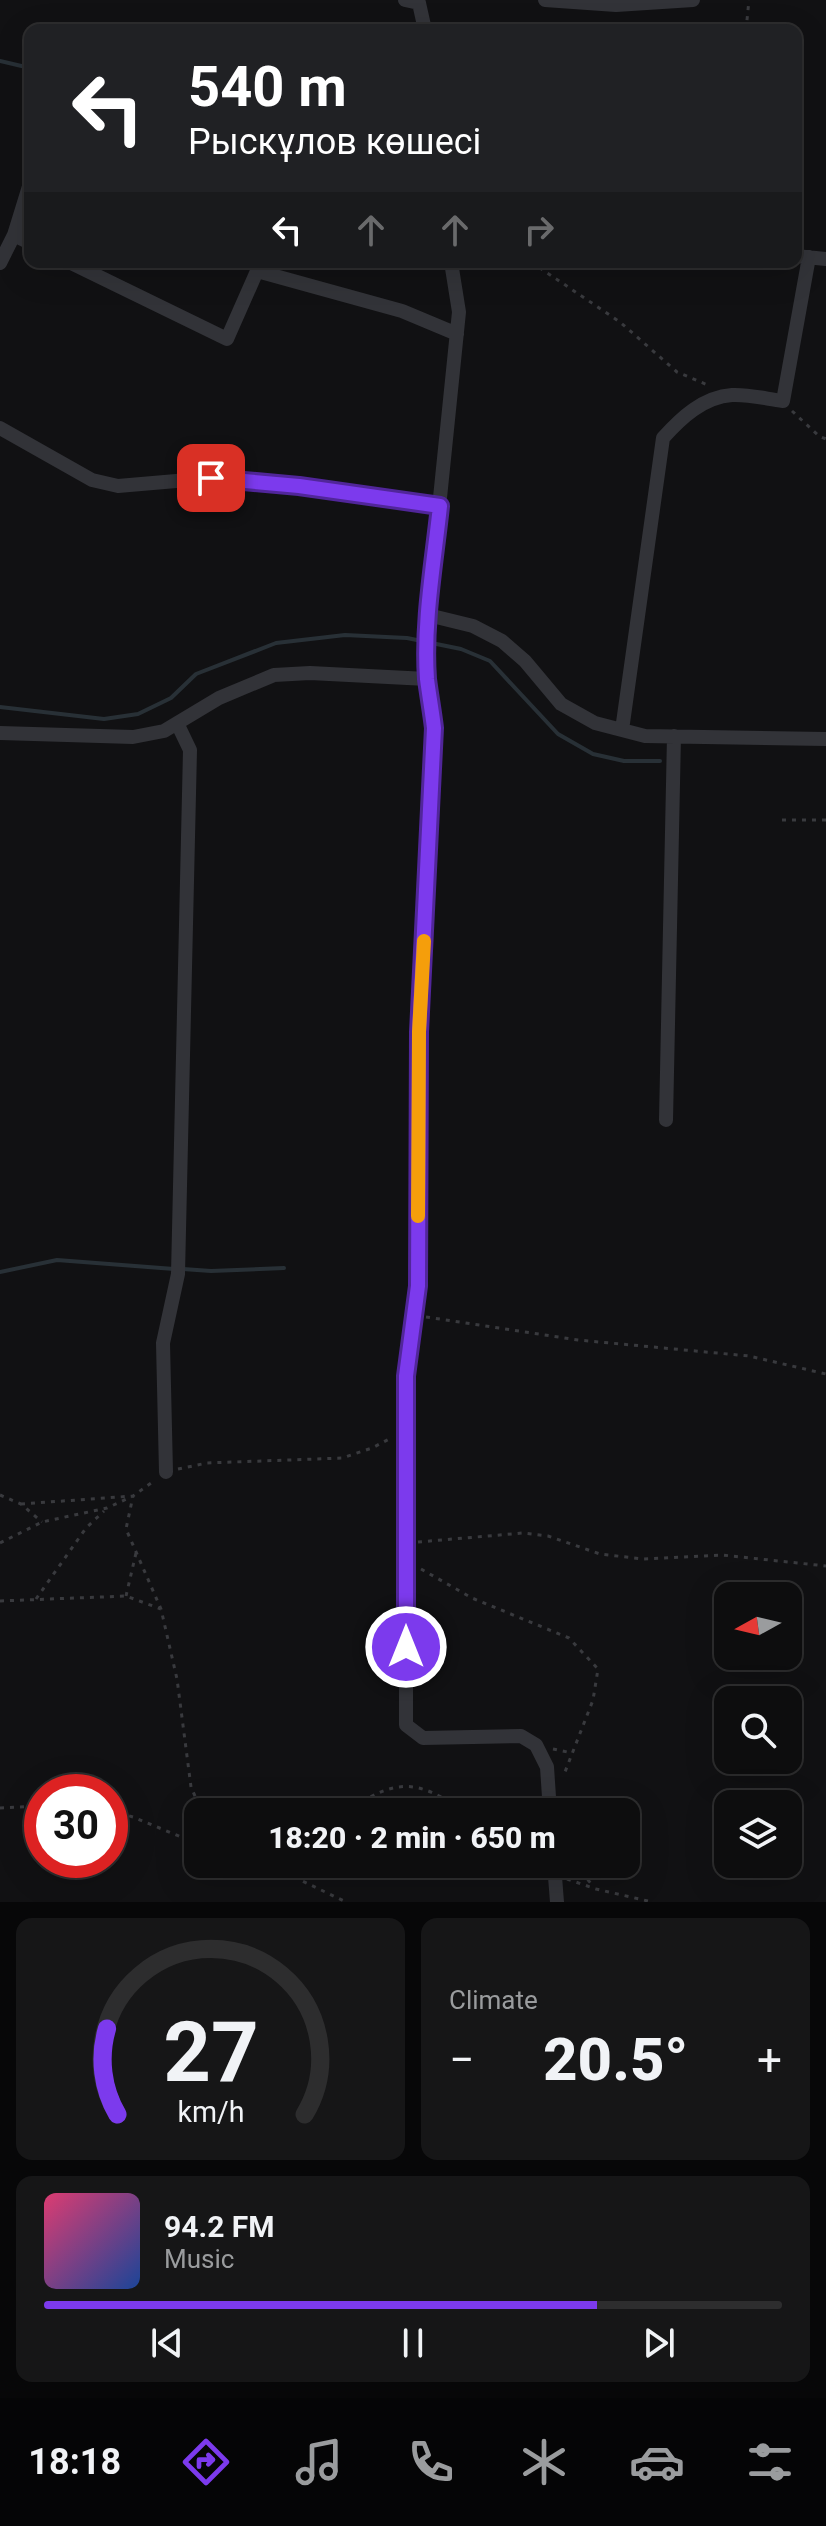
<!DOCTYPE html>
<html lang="en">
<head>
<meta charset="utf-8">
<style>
	:root { --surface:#0d0d0e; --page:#161617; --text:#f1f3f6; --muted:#9a9c9e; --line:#2d2d2e; --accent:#7c3aed }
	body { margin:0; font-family:Roboto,sans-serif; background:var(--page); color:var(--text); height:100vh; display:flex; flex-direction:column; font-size:30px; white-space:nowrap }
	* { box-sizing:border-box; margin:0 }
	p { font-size:26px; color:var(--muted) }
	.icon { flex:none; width:44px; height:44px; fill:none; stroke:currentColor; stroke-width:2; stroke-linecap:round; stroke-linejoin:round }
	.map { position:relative; height:1902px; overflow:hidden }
	.side { display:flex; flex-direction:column; gap:16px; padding:16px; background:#070708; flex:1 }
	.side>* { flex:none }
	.guide { position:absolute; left:24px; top:24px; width:778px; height:244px; border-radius:16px; box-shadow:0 8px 32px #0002,0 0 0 2px var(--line); background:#202124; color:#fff; overflow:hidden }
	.needle { width:52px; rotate:262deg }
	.buttons { position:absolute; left:714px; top:1582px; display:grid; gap:16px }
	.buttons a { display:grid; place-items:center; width:88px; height:88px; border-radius:16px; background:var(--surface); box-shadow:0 8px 32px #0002,0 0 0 2px var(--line); font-size:40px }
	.speed { position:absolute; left:24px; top:1774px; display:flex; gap:16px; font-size:40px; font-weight:700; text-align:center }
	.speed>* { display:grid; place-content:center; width:104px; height:104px; border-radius:50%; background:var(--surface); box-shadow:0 8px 32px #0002,0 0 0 2px var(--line); line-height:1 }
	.speed .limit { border:12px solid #d22; background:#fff; color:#111 }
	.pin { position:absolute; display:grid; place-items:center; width:68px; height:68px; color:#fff; margin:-34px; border-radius:16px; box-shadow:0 4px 12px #0006 }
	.me { position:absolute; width:88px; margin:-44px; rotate:0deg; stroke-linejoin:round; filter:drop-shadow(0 0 6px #0008) }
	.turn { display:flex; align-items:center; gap:28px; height:168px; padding:0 32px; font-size:36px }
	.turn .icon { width:104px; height:104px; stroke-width:2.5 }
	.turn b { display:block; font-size:56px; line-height:68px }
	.lanes { display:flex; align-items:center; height:76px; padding:0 32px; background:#0003; justify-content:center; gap:40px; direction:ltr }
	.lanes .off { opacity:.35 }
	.big { font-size:60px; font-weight:800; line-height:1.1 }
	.side .tile { flex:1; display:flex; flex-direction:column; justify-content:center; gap:12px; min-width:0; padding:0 28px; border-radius:16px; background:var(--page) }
	.side .dial { align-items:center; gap:0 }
	.dial svg { height:208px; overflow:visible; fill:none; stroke:var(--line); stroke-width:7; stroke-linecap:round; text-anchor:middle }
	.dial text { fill:var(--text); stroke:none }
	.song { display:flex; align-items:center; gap:24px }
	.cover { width:96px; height:96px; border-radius:12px; background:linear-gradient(135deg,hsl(340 70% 55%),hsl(220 70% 35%)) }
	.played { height:8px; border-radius:4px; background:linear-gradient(90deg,var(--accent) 75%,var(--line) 75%) }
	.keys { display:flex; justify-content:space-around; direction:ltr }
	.heat { display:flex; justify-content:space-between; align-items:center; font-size:44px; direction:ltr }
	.side .tiles { flex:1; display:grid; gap:16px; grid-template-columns:1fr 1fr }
	.tile:last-child { grid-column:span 2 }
	.trip { position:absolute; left:184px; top:1798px; width:456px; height:80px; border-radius:16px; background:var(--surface); box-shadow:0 8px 32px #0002,0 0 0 2px var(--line); font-weight:800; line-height:80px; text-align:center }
	.tab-bar { display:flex; height:128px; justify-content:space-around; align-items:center; background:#050506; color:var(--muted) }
	.tab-bar .icon { width:56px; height:56px }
	.tab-bar .active { color:var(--accent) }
	.tab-bar b { font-size:36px; color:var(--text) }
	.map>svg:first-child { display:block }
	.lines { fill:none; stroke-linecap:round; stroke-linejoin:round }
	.stream { stroke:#283036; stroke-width:4 }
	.path { stroke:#393a3e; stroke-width:3; stroke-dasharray:4 6; stroke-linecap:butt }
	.minor { stroke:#323338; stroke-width:14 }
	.route-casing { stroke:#51269a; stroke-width:20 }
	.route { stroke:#7c3aed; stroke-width:14 }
	.slow { stroke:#f59e0b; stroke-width:14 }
</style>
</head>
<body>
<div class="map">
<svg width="826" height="1902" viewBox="0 0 826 1902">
	<rect width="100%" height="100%" fill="#111113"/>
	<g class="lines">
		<path class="stream" d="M 0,61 L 30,68
			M 0,707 L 104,719 L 138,714 L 171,698 L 196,674 L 276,643 L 345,635 L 407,638 L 461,649 L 490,661 L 558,734 L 593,754 L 624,761 L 660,761
			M 183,1269 L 211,1271 L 284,1268
			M 0,1272 L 57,1260 L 174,1269"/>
		<path class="path" d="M 746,30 L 749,0
			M 531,262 L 620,322 L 677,372 L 710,386
			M 792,411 L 819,436 L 826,439
			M 782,820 L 826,820
			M 426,1317 L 578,1340 L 749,1356 L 826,1374
			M 178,1469 L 207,1463 L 342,1458 L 372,1448 L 393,1437
			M 0,1495 L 21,1504 L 42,1522
			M 21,1504 L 133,1496 L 126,1529 L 161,1609 L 177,1679 L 191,1787 L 202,1812
			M 418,1542 L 523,1533 L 548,1536 L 600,1554 L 643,1559 L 722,1555 L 826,1566
			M 0,1543 L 42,1522 L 107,1508 L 133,1496 L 154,1481
			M 421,1569 L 472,1598 L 569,1638 L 598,1669 L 593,1700 L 563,1777
			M 126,1596 L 136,1553
			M 36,1599 L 86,1528 L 104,1511
			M 0,1601 L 126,1596 L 161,1609
			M 553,1749 L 572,1753
			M 0,1808 L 42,1806
			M 110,1810 L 133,1817 L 198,1844
			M 345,1812 C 395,1779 415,1777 465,1812
			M 267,1864 L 346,1902
			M 575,1864 L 593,1886
			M 475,1872 L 493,1864
			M 567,1879 L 596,1889 L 652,1902"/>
		<path class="minor" d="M 405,0 L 419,3 L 425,30
			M 545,0 L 616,5 L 693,0
			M 14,235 L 30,243
			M 796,256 L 826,259
			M 69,262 L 227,339 L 257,271 L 402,311 L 457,334
			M 451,262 L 459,312 L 428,615 C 427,654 429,689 434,728 L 419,1032 L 418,1286 L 406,1376 L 406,1725 L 423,1738 L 521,1736 L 536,1745 L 547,1767 L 550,1812
			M 0,263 L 14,235 L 30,183
			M 0,428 L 92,480 L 118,486 L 211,478 L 299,486 L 440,506
			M 428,615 L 473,626 L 502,641 L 525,661 L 561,704 L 595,723 L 645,736 L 826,739
			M 622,730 L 663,438 C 681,418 703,397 732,395 C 748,394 767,399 783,401 L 809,257
			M 0,733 L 133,737 L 164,731 L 219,698 L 274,675 L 310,673 L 427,679
			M 666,1120 L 674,736
			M 166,1472 L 163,1343 L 178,1274 L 190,750 L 177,723
			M 554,1864 L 557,1902"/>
	</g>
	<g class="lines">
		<defs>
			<path id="route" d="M 211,478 L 299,486 L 440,506 C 434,563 423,622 427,679 C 429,695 432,711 434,728 L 419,1032 L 418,1286 L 406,1376 L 406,1647"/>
		</defs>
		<use href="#route" class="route-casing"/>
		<use href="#route" class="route"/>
		<path class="slow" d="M 418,1216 L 419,1032 L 424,941"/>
	</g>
</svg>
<div class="buttons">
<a><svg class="needle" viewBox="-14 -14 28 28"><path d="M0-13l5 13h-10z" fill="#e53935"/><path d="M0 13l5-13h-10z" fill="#9a9c9e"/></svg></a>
<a><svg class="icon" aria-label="search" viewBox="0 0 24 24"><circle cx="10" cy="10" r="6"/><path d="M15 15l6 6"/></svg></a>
<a><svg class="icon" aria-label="layers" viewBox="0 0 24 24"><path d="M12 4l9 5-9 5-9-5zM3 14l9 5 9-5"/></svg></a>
</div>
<div class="speed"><div class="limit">30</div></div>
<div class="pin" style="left:211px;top:478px;background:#d93025"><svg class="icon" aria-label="arrive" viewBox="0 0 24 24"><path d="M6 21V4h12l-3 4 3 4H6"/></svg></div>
<svg class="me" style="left:406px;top:1647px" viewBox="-20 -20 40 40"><circle r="17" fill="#7c3aed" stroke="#fff" stroke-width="3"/><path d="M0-11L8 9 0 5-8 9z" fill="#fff"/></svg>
<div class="trip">18:20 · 2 min · 650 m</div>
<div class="guide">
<div class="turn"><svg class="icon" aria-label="left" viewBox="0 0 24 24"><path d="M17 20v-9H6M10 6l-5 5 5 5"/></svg><div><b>540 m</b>Рыскұлов көшесі</div></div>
<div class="lanes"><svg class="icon" aria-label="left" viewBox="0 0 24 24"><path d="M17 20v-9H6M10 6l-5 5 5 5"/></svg><svg class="icon off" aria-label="ahead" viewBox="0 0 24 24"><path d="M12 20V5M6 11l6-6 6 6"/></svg><svg class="icon off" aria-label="ahead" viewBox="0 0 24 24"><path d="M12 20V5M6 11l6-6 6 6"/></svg><svg class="icon off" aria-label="right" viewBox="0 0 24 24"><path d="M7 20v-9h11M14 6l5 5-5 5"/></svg></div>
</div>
</div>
<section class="side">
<div class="tiles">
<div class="tile dial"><svg viewBox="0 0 100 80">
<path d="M14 69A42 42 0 1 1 86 69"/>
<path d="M14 69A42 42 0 0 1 10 36" stroke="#7c3aed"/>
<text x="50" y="56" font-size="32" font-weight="700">27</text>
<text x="50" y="72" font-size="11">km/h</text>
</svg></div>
<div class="tile"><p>Climate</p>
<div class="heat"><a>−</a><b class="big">20.5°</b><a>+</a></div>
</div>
<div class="tile">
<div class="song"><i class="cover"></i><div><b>94.2 FM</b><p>Music</p></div></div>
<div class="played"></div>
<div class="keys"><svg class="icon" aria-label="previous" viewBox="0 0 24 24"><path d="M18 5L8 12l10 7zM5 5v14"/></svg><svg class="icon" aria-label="pause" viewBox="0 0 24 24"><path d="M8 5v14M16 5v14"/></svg><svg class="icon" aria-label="next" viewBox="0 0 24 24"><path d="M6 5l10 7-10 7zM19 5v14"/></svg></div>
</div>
</div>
</section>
<nav class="tab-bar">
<b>18:18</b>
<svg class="icon active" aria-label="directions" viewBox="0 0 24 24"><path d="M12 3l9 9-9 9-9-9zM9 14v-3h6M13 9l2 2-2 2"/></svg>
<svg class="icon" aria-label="music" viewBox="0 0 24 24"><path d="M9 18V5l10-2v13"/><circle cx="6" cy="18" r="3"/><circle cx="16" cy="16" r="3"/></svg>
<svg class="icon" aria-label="phone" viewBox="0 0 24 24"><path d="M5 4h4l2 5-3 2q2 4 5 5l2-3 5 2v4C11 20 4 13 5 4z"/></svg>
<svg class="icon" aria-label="climate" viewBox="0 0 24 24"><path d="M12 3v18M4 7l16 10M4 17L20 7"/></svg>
<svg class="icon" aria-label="car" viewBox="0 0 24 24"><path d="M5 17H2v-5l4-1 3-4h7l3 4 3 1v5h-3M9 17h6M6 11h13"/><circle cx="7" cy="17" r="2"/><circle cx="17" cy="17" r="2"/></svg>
<svg class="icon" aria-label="filters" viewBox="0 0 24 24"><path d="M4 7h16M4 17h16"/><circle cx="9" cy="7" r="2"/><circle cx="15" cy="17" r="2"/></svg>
</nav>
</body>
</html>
